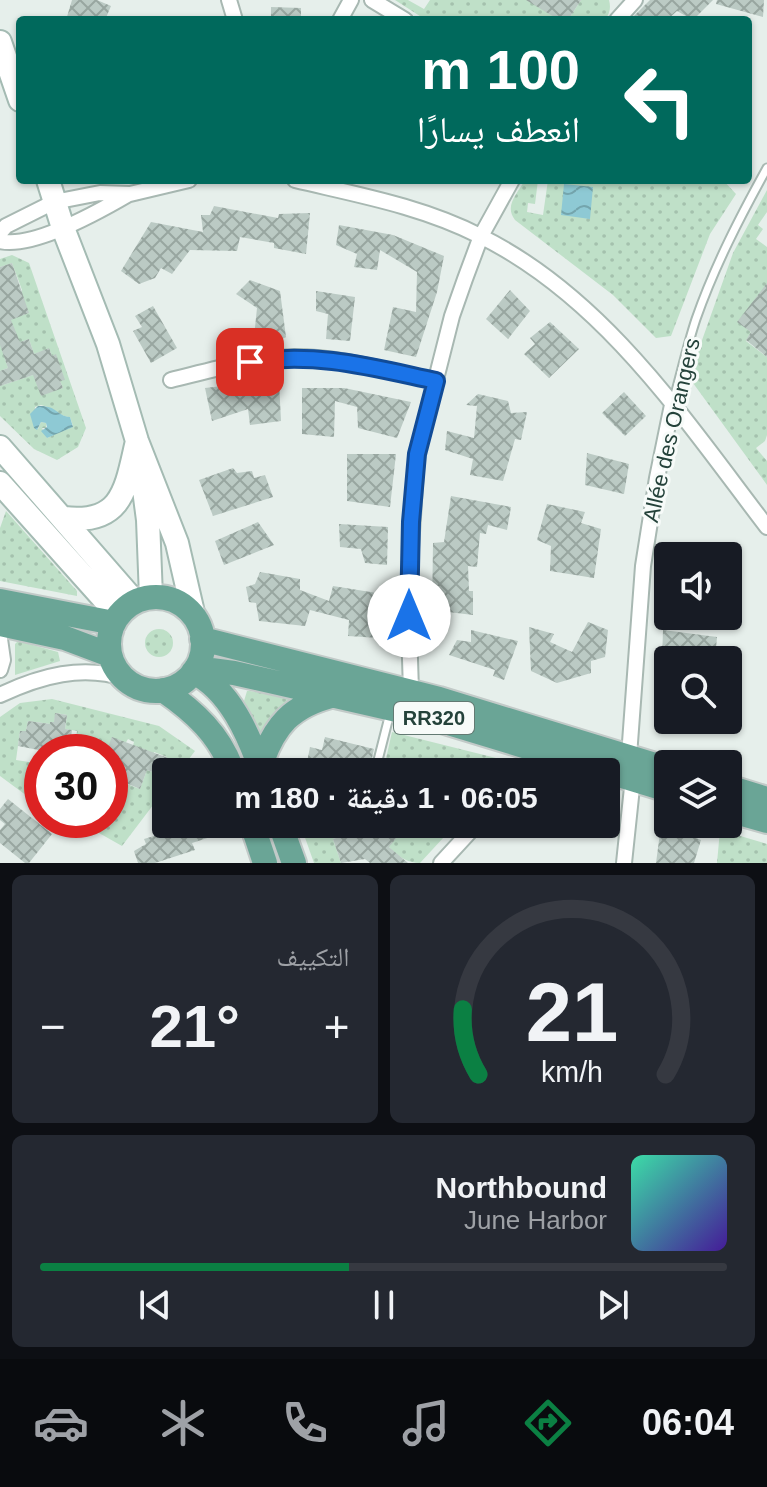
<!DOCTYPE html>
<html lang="ar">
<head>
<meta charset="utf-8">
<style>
	:root { --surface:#171b24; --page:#242831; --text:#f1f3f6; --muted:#9ea1a6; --line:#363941; --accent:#0b8043 }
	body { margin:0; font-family:Helvetica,"Noto Naskh Arabic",sans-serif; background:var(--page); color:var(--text); direction:rtl; height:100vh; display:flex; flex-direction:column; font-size:30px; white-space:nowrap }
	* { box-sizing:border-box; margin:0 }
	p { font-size:26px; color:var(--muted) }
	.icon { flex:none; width:44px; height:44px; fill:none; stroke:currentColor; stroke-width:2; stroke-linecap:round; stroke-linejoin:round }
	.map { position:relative; height:863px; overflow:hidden; direction:ltr }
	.drawer { display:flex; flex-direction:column; gap:12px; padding:12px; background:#0d0f14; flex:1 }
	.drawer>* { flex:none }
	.guide { position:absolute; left:16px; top:16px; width:736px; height:168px; border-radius:8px; box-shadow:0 2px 6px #0004; direction:rtl; background:#00695c; color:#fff; overflow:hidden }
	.fabs { position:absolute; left:654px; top:542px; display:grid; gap:16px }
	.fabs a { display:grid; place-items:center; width:88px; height:88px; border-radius:8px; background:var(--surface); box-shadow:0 2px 6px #0004; font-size:40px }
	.speed { position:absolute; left:24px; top:734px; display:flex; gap:16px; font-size:40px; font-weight:700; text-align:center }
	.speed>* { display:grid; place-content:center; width:104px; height:104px; border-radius:50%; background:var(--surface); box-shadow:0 2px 6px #0004; line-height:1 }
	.speed .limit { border:12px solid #d22; background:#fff; color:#111 }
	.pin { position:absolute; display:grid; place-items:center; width:68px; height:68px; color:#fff; margin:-34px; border-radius:16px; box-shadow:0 4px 12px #0006 }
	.me { position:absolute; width:88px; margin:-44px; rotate:0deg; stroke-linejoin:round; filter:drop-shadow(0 0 6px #0008) }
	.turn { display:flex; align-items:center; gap:28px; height:168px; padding:0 40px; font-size:36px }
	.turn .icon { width:104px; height:104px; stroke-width:2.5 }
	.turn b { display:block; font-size:56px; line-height:68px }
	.big { font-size:60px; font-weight:700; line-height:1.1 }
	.drawer .card { flex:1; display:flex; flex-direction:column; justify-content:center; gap:12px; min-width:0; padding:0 28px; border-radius:12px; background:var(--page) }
	.drawer .dial { align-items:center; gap:0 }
	.dial svg { height:208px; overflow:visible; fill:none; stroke:var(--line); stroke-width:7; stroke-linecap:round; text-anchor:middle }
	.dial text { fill:var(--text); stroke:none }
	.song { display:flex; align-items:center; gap:24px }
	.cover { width:96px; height:96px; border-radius:12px; background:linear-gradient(135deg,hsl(160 70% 55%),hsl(260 70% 35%)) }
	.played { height:8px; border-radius:4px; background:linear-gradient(90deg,var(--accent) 45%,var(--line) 45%) }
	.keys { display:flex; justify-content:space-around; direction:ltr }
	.heat { display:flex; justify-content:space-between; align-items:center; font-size:44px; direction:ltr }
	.drawer .tiles { flex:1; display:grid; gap:12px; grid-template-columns:1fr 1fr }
	.card:last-child { grid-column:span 2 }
	.trip { position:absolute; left:152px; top:758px; width:468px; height:80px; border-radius:8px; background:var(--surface); box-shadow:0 2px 6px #0004; font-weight:700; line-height:80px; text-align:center; direction:rtl }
	.tabs { display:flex; height:128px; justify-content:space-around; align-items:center; background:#090b0e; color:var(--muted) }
	.tabs .icon { width:56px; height:56px }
	.tabs .active { color:var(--accent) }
	.tabs b { font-size:36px; color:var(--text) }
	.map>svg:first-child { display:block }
	.green { fill:url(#green-dots); fill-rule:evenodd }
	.water { fill:url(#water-waves) }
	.building { fill:url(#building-cross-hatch) }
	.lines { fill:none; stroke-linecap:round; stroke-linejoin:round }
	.lane-casing { stroke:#a8b8b2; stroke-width:11 }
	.street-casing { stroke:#a8b8b2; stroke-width:18 }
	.secondary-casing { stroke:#a4bbb3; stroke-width:26 }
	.primary-casing { stroke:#c2cac8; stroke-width:28 }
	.lane { stroke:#fff; stroke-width:7 }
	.street { stroke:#fff; stroke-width:14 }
	.secondary { stroke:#fff; stroke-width:22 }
	.primary { stroke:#6aa596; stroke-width:24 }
	.route-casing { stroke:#114b97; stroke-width:20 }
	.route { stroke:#1a73e8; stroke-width:14 }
	.labels { text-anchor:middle; stroke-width:6; stroke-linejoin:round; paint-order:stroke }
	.shield { fill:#f7fbf9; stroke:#637a73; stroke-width:2 }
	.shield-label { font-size:20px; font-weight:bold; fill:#24423a }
	.street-label { font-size:22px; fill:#24423a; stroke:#f7fbf9 }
</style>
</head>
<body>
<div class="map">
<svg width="767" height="863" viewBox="0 0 767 863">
	<defs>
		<pattern id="green-dots" width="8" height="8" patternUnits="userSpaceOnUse" patternTransform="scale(2)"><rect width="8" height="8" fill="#bfe0c8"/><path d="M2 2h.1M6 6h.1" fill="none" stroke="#a4c1ad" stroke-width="1.8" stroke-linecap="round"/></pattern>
		<pattern id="water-waves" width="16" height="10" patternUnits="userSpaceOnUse" patternTransform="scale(2)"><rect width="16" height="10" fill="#8ec9d4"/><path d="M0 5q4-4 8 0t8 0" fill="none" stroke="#74a5ad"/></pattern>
		<pattern id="building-cross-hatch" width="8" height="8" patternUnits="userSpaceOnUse" patternTransform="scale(2)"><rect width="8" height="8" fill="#bbcac4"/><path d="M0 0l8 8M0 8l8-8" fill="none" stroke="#98a6a0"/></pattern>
	</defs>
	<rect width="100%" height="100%" fill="#e6efeb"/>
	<path class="green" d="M 395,0 L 408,0 L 424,9 L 430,0 L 529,0 L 559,20 L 426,20 Z
		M 581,0 L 609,0 C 611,8 610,13 605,20 L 568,20 Z
		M 525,180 L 538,180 L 535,204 L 528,203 L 527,212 L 543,215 L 548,180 L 723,180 L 736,194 L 710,234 L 671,336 L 656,338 L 613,295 L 515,220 C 504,206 517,194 525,180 Z
		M 767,190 L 767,212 L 758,225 L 763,229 L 756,239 L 767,247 L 767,296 L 738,322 L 751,332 L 746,341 L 767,357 L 767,435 L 765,441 L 756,448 L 767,461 L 767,485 L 693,383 L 690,374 L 733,253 Z
		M 12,255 L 29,263 L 86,428 L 78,447 L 57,460 L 34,449 L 0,416 L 0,386 L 33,375 L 63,388 L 60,381 L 64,379 L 56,355 L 52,356 L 49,349 L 34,354 L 29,339 L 2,349 L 8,368 L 0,371 L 0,329 L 11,320 L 22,290 L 12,263 L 0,267 L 0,259 ZM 41,405 C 56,408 60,417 70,417 L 73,426 L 47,438 L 42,428 L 46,428 L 46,423 L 41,422 L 38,429 L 34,428 L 35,407 Z
		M 6,511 L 77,591 L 77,596 L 0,581 L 0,528 Z
		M145 643a14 14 0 1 1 28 0a14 14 0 1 1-28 0Z
		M 18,641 L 58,652 L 60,661 L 15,675 L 15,644 Z
		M 247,691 L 250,691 L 294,699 L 261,735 L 244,701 Z
		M 52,699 L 159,726 L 195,751 L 179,772 L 166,772 L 166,788 L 122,846 L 76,820 L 110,820 L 110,774 L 128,780 L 127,784 L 140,789 L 147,770 L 158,774 L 167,757 L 154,752 L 153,756 L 131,753 L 134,742 L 128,739 L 125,744 L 112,737 L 109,751 L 69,752 L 71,739 L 76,739 L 77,731 L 65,729 L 67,715 L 56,713 L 54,722 L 50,724 L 28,721 L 26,731 L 20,731 L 16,760 L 42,764 L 42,807 L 0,776 L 0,717 L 20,703 Z
		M 392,732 L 496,758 L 500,772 L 444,772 L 401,762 L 398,772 L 383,772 Z
		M 331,824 L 420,824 L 436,827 L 437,824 L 456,824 L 420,863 C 398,863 385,842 372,826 L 333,839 L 341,863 L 314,863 L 303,832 Z
		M 720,830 L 767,844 L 767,863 L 717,863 Z"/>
	<path class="water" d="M 564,184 L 593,187 L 590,219 L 561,215 Z
		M 38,406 C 57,405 57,416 70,417 L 73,427 L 47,438 L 41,431 L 47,427 L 46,423 L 41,422 L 37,430 L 34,428 L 30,414 Z"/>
	<path class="building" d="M 72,0 L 97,0 L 111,6 L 105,20 L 66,20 Z
		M 526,0 L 581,0 L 568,20 L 559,20 Z
		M 650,0 L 713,0 L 693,20 L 677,11 L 667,20 L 630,20 Z
		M 717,0 L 764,0 L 763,17 L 716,4 Z
		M 271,7 L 301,8 L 301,20 L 271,20 Z
		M 214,206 L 278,218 L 279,214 L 310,213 L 306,254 L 274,248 L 274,243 L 240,237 L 237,251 L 190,250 L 172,274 L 161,268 L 155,278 L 139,284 L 121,271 L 151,222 L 203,232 L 201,215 L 210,215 Z
		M 339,225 L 393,235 L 444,256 L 437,292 L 416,357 L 384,350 L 393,307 L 416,312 L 417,272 L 380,250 L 377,270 L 354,267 L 357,254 L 336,245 Z
		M 12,263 L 29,313 L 11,320 L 20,342 L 29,339 L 34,354 L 49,348 L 52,356 L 56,354 L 65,380 L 60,381 L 63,388 L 41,396 L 33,375 L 0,386 L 0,371 L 8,368 L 0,345 L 0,267 Z
		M 250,280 L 280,291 L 286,337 L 269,346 L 254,337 L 257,308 L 236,294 Z
		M 767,283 L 767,357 L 746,340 L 751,332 L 737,322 Z
		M 510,290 L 530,311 L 508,339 L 486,319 Z
		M 316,291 L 355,297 L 350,341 L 326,339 L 328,314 L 316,311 Z
		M 153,306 L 177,348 L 151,363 L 133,331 L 142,327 L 135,316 Z
		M 550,322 L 579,349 L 549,378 L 524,354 L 535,344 L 530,338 Z
		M 279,381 L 281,421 L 250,425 L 248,409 L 212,421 L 205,388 L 231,385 L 231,388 Z
		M 302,388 L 344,388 L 411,402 L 397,438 L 358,428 L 357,407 L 335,401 L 334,437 L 302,434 Z
		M 624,392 L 646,416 L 625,436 L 602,413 Z
		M 478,394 L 508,401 L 511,413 L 527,412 L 521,440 L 515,439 L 503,481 L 470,475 L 473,459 L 445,450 L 447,431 L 474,438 L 477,406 L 466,405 Z
		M 587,453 L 629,464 L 624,494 L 585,485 Z
		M 347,454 L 396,454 L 390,507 L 347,501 Z
		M 233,468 L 237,473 L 252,471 L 254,478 L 265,475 L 273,497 L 213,516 L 199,480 Z
		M 451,496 L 511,507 L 507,530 L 488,525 L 486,534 L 480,533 L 477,567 L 468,566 L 469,591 L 473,591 L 473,615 L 432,610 L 433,543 L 444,542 Z
		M 547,504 L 585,512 L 581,523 L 601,529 L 594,578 L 550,571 L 551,546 L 537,540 Z
		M 258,522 L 274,545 L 224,565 L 215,541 Z
		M 339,524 L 388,527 L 387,565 L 365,563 L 361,549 L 340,547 Z
		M 728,557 L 732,557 L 742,595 L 728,596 Z
		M 260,572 L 300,579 L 300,590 L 329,601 L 333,586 L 383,594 L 379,638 L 348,636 L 349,620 L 310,610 L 305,626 L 259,621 L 256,603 L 249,602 L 246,587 L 255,584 Z
		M 588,622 L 608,630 L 605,657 L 591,661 L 591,673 L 557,683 L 531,671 L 529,627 L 554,634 L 550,642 L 572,652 Z
		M 471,630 L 518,641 L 504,680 L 493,676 L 495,670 L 449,655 L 457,640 L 471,642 Z
		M 663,630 L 717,637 L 715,660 L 662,660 Z
		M 55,713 L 67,715 L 65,729 L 72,730 L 69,752 L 49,752 L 18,746 L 20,731 L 26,731 L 28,721 L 50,724 L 50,722 L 54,722 Z
		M 112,737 L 168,758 L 163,769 L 160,768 L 158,774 L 147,770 L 140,789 L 110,776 L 110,752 L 106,752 Z
		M 325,737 L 374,749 L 369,772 L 305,772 L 310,747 L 322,750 Z
		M 8,799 L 52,834 L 29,863 L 25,863 L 0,843 L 0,830 L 5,824 L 0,820 L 0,809 Z
		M 159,824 L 220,824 L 223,833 L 192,843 L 195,850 L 155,863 L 138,863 L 134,851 L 146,844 L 144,839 L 157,835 L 156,829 L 160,827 Z
		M 377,824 L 408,824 L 389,847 L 408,863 L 370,863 L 365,859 L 341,863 L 333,839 Z
		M 661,825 L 701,840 L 694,863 L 656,863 Z"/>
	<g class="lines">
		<defs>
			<path id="lane" d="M 673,402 C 681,374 687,346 696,319 C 715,265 740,217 767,168
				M 375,772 L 390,713"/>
			<path id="street" d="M 229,0 L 235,20
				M 372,0 L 405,20
				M 340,20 L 351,0
				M 617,20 L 635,0
				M 295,180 C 358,195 421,206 480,236 C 604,297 685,420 767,527
				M 0,233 L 6,226 L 54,202 L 100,193 L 130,194 L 189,180
				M 0,241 C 33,249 100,211 129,194
				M 171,380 C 212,370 253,358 294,357 C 342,357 389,371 436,381
				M 0,639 L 3,660 L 0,670
				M 411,691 L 408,595 L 417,454 L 452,316 L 465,279 L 481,236 L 512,180
				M 0,695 C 40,676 83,664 126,679
				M 629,756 L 643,566 L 657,478 L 672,405
				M 524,772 L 544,751
				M 441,863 L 477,824
				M 624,863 L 633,778"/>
			<path id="secondary" d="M 0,42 L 20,100
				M 48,180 L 63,228 L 108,344 L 137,441 L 177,543 L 194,617
				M 0,447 L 135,602
				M 143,482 L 148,520 L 151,597
				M 0,483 L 118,615
				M 64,518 C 123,525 126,488 137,441"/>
			<path id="primary" d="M109 644a47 47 0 1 1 94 0a47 47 0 1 1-94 0Z
				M 0,601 L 114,623
				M 0,624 L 65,638 L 110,655
				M 202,639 L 439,699 L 668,769
				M 196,668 L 234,673 L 432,718 L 668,790
				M 193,672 C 230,689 249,736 262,772
				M 163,690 C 195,712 220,735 233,772
				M 260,767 C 274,725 291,706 334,695
				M 728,787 L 767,799
				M 728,810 L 767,821
				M 252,824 L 265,863
				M 280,824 L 294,863"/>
		</defs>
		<use href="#lane" class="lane-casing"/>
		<use href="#street" class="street-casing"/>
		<use href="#secondary" class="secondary-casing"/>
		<use href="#primary" class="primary-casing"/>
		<use href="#lane" class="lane"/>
		<use href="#street" class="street"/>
		<use href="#secondary" class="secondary"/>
		<use href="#primary" class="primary"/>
	</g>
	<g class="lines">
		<defs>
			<path id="route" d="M 250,362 C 318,352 370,367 436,381 L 417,454 L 411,522 L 409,616"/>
		</defs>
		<use href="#route" class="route-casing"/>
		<use href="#route" class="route"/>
	</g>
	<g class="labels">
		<rect class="shield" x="394" y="702" width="80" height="32" rx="6"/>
		<g class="shield-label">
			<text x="434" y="725">RR320</text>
		</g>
		<g class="street-label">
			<text transform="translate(671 430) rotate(-77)" y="8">Allée des Orangers</text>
		</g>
	</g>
</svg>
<div class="fabs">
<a><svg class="icon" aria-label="sound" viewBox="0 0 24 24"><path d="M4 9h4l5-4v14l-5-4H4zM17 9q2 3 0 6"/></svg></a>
<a><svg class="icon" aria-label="search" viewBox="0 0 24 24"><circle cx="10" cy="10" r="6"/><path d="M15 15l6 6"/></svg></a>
<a><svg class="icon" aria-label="layers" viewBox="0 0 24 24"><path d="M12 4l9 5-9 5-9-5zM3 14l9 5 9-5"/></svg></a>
</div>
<div class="speed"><div class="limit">30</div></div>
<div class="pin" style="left:250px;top:362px;background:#d93025"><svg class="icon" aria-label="arrive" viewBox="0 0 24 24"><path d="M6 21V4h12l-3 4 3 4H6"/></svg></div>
<svg class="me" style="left:409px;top:616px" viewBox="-20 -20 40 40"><circle r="19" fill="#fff"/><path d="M0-13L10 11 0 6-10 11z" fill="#1a73e8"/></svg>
<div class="trip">06:05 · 1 دقيقة · 180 m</div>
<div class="guide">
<div class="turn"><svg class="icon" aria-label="left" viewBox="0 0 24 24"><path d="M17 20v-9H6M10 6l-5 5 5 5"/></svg><div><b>100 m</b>انعطف يسارًا</div></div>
</div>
</div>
<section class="drawer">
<div class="tiles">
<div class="card dial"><svg viewBox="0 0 100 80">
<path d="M14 69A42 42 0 1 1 86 69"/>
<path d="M14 69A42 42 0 0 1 8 44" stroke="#0b8043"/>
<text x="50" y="56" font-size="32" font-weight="700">21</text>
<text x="50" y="72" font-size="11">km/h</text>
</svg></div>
<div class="card"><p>التكييف</p>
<div class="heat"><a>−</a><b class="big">21°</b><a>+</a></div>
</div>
<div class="card">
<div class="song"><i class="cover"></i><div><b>Northbound</b><p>June Harbor</p></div></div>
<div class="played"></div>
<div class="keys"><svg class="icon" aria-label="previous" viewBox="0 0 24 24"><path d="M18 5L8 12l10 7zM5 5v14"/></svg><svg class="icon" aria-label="pause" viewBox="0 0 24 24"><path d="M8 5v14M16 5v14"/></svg><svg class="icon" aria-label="next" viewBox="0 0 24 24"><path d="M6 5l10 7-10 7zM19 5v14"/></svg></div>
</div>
</div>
</section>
<nav class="tabs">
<b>06:04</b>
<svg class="icon active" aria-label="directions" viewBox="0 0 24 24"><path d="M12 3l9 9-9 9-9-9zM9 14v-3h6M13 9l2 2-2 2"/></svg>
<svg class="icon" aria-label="music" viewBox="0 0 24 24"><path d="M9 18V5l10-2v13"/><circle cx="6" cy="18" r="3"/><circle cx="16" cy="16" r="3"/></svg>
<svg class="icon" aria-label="phone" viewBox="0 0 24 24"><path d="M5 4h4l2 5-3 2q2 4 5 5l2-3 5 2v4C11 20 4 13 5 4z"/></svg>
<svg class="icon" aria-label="climate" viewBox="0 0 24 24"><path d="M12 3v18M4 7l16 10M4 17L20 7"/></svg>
<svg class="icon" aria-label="car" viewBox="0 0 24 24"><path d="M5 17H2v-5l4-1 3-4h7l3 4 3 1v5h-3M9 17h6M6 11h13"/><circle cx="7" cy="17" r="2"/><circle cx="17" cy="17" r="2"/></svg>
</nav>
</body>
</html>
